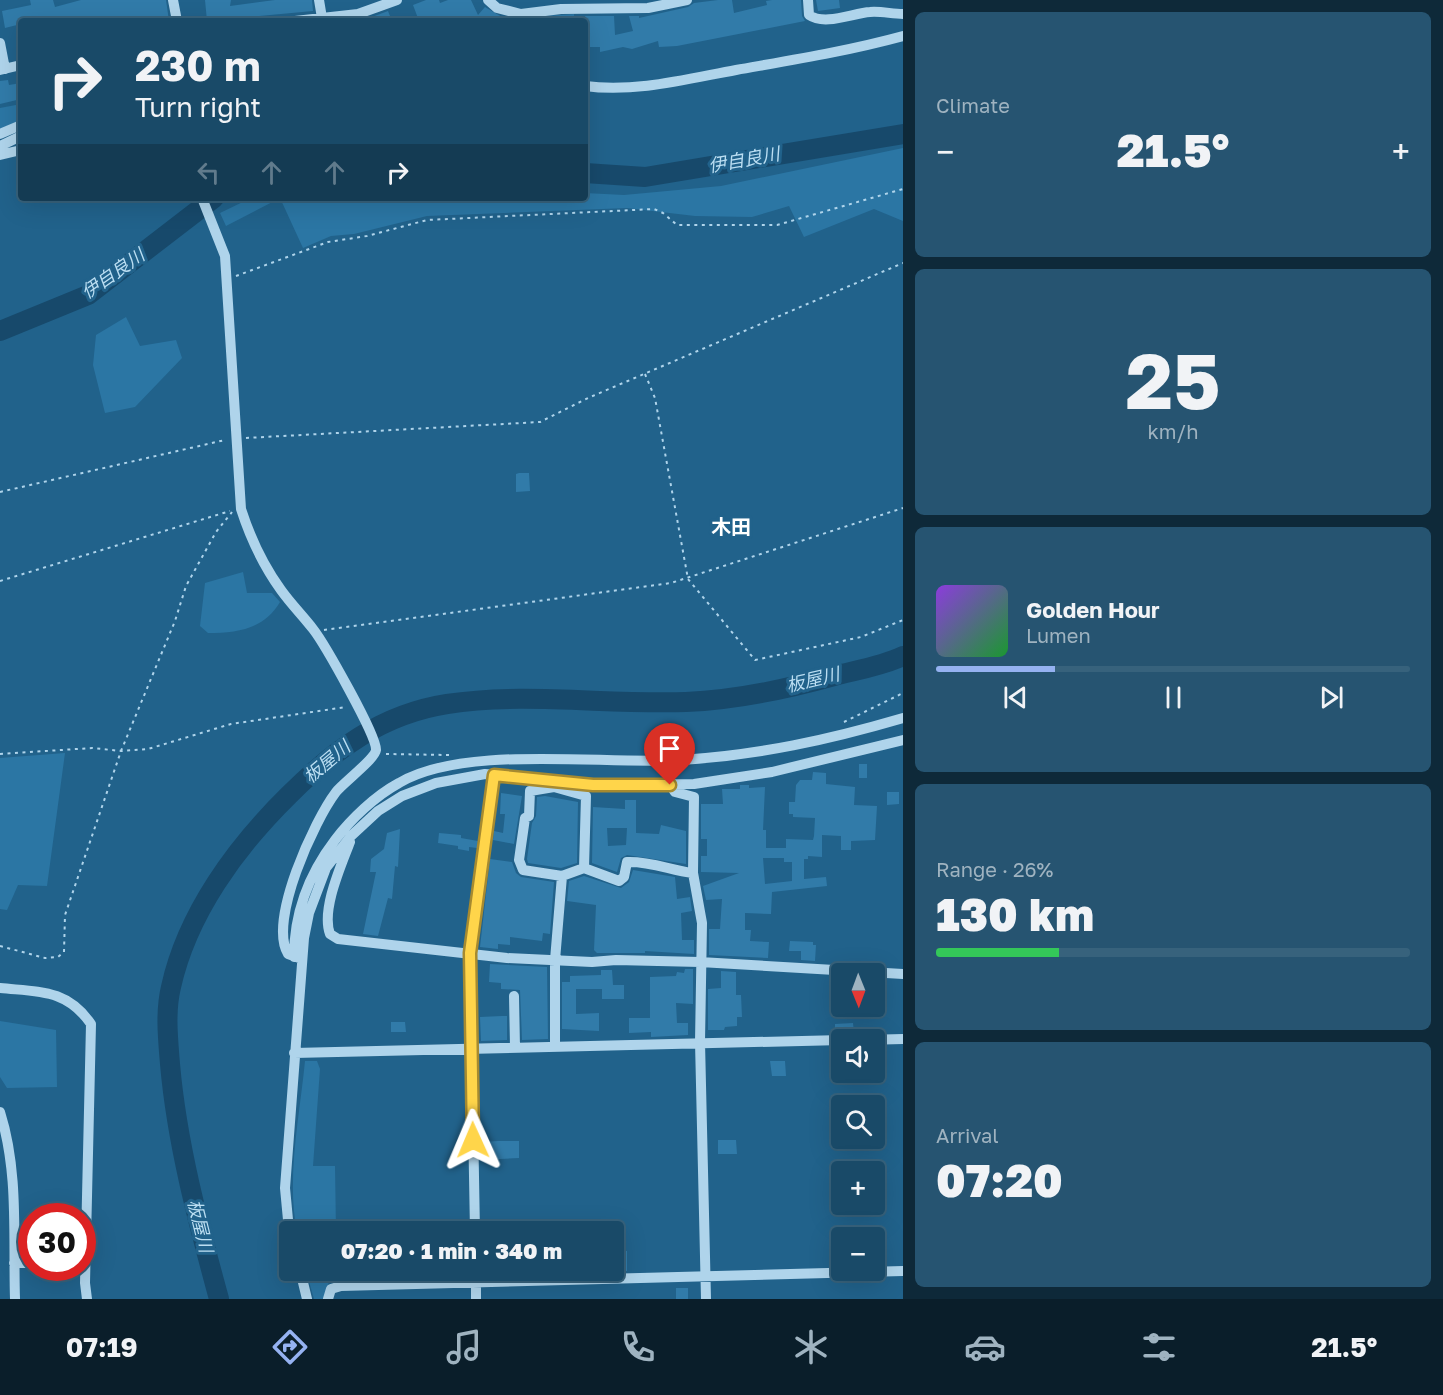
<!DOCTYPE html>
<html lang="en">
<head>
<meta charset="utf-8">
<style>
	:root { --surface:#194a68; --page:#265471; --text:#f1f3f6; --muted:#9fb3c0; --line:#37627c; --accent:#95b2f1 }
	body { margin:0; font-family:"Golos Text","Noto Sans JP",sans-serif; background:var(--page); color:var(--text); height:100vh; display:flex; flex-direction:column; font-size:22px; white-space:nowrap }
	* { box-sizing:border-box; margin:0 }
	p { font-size:20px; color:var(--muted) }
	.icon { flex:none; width:33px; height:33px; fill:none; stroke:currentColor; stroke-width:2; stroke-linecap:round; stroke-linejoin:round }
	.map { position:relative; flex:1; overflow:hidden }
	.sheet { display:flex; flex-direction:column; gap:12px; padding:12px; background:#0e2939; width:540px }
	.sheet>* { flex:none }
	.hud { position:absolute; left:18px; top:18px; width:570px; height:183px; border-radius:6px; box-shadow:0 6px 24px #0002,0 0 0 2px var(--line); background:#194a68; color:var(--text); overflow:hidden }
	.needle { width:39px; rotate:179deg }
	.fabs { position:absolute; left:831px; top:963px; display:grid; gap:12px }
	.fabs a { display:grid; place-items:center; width:54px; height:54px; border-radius:6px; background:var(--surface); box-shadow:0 6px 24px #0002,0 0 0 2px var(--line); font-size:30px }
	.speed { position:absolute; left:18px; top:1203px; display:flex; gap:12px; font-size:30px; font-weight:700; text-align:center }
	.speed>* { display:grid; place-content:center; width:78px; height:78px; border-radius:50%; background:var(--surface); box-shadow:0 6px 24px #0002,0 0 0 2px var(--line); line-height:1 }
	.speed .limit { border:9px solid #d22; background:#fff; color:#111 }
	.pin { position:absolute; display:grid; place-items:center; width:51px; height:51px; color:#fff; margin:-62px -26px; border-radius:50% 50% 50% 0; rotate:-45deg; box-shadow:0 0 6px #0007 }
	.pin .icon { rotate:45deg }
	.me { position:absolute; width:66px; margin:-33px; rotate:359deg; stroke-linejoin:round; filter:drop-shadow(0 0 4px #0008) }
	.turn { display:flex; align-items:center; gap:21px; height:126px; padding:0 18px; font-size:27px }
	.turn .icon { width:78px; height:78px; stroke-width:2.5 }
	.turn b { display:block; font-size:42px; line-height:51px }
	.lanes { display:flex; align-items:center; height:57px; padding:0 18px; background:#0003; justify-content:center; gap:30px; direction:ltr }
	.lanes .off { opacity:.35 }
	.big { font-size:45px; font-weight:800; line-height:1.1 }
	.sheet .widget { flex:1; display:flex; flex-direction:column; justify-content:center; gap:9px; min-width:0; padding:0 21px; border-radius:9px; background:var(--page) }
	.sheet .dial { align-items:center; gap:0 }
	.dial b { font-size:78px; line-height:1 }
	.song { display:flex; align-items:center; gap:18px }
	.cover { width:72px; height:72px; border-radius:9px; background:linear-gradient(135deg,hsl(270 70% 55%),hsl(130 70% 35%)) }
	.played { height:6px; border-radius:3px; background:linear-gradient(90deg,var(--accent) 25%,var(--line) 25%) }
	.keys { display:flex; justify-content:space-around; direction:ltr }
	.heat { display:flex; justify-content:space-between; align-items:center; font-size:33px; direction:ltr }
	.charge { height:9px; border-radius:4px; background:linear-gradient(90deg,#34c759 26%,var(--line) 0) }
	.trip { position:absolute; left:279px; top:1221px; width:345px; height:60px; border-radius:6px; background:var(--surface); box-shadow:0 6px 24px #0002,0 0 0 2px var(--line); font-weight:800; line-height:60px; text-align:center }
	.tab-bar { display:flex; height:96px; justify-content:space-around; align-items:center; background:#0a1e2a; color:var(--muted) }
	.tab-bar .icon { width:42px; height:42px }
	.tab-bar .selected { color:var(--accent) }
	.tab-bar b { font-size:27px; color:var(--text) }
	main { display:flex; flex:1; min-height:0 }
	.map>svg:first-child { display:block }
	.green { fill:#2b76a4 }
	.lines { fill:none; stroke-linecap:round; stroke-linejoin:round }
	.river { stroke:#17496b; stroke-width:20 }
	.building { fill:#317ba9; fill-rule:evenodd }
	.path { stroke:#afd4eb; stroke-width:2; stroke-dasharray:3 4.5; stroke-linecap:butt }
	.minor { stroke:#afd4eb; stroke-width:10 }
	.route-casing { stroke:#a68a30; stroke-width:15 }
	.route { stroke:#ffd54a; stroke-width:10 }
	.labels { text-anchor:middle; stroke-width:6; stroke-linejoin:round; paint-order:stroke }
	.water-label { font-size:18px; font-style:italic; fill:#bbdef2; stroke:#21628b }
	.quarter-label { font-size:20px; font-weight:bold; fill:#fff; stroke:#21628b }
</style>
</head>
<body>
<main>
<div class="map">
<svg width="903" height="1299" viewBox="0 0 903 1299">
	<rect width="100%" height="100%" fill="#21628b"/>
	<path class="green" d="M 574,14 L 574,21 L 517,21 L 517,18 Z
		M 21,104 L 21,120 L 0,129 L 0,108 Z
		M 903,148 L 903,221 L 874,209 L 804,237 L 789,206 L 752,217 L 695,216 L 627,208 L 427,216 L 354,234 L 331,236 L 303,248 L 280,198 L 226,226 L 220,213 L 251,198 L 585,198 L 585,193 L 624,195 L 721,186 Z
		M 126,317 L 140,346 L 176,340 L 182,358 L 135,407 L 105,413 L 93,365 L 96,335 Z
		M 243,572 L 247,593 L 272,593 L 280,602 C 264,629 238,633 208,633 L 200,626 L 205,583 Z
		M 65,753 L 47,886 L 18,885 L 7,910 L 0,909 L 0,758 Z
		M 0,1021 L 56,1030 L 57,1087 L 7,1088 L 0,1077 Z
		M 305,1061 L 317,1061 L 320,1069 L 313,1166 L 335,1166 L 336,1231 L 297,1231 C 286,1179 300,1114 305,1061 Z
		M 306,1271 L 337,1271 L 337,1278 L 327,1279 L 333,1299 L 314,1299 Z"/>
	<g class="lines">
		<path class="river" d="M 585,173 L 645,177 L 903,134
			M 0,331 L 88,295 L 214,198
			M 219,1299 C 198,1222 177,1144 170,1064 C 168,1039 165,1012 171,987 C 187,914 236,847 289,795 C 334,750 382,714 447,704 C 526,692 607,705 686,702 C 735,700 787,689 834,676 C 857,670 882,666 903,656"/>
	</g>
	<path class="building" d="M 30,0 L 53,0 L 55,7 L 81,0 L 166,0 L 169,21 L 21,21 L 21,24 L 5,28 L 2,11 L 31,5 Z
		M 205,0 L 231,0 L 230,6 L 275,0 L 312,0 L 313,11 L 207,21 Z
		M 426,0 L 439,0 L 440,3 L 448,0 L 471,0 L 478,15 L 485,7 L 509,21 L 449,21 L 448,18 L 433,21 L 432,17 L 419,21 L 413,5 Z
		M 718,0 L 732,0 L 734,13 L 767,5 L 766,1 L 772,0 L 801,0 L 802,16 L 805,21 L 677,46 L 659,47 L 658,41 L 632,49 L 623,47 L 600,52 L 600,47 L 585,47 L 585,16 L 614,16 L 615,35 L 633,31 L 629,16 L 639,16 L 639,18 L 688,7 L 694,3 Z
		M 816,0 L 839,0 L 840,8 L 818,11 Z
		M 388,11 L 392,21 L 361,21 Z
		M 8,80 L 9,85 L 21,83 L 21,99 L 0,104 L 0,81 Z
		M 519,473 L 529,473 L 530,491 L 516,492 L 516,474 Z
		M 859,764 L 867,764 L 867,778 L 859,778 Z
		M 813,772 L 826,773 L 826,784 L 855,787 L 854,805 L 877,806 L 875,840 L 851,841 L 851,850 L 841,850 L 841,836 L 822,835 L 822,857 L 808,856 L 808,859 L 804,859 L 804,879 L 826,877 L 827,886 L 772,892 L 771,914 L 745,913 L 745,930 L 751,930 L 750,941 L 769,942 L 768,958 L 709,955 L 709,929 L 720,929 L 722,899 L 706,900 L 703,886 L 739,873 L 701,872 L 701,856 L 707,856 L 707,839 L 701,839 L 701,804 L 723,804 L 722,789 L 740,789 L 740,785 L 749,785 L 749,788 L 765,787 L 763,830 L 766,830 L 766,848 L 786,848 L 786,839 L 813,840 L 814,836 L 815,818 L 793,817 L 793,814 L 789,814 L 789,802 L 795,802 L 796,785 L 800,780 L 812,780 ZM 763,858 L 784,858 L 784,862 L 792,862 L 792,881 L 765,884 Z
		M 887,792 L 899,792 L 899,804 L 887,805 Z
		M 501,793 L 522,796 L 514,844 L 493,840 L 494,831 L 503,833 L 505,814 L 500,814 Z
		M 545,796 L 578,802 L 577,863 L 561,868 L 528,863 L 527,859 L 532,823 L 536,816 L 537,797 Z
		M 625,800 L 636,800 L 636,833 L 659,834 L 661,825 L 686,831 L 686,864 L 627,855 L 621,858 L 617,872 L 592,863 L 593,807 L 625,809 ZM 607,828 L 627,828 L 626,845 L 608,846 Z
		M 400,829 L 398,867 L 395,866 L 392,899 L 388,898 L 378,936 L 363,934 L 376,872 L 370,872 L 371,859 L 384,849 L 387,833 Z
		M 439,833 L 461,835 L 461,838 L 478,841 L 477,848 L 469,847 L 469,851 L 458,849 L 458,846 L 438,843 Z
		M 490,859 L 512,862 L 516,873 L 521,877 L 554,882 L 550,934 L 543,933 L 542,941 L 510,937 L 510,945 L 498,944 L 498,949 L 480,947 Z
		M 633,870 L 675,877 L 677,899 L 690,897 L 692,911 L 681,913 L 682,940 L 694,940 L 694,954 L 645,951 L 645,953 L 597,953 L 594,950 L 596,905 L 567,901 L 569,881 L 584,876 L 621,888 L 629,882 Z
		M 790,941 L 813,942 L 813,945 L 816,945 L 815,961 L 801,960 L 801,951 L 789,951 Z
		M 490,964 L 547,967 L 548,1039 L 522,1040 L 520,990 L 501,989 L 501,983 L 489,982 Z
		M 685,969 L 693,969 L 693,1004 L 676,1003 L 677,1023 L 688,1023 L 688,1035 L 651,1037 L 651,1032 L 629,1033 L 629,1018 L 650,1018 L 650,977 L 676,976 L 677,972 L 684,973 Z
		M 601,970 L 612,970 L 613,985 L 624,985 L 624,999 L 602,999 L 602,989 L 576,989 L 576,1014 L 599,1013 L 599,1031 L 562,1029 L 562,982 L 570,982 L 570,976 L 601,975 Z
		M 721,971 L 736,972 L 736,995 L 741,995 L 742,1017 L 737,1017 L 737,1026 L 725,1027 L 724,1030 L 708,1030 L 708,989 L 721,988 Z
		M 502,1016 L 507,1016 L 507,1040 L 481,1041 L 480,1017 Z
		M 391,1022 L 405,1022 L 406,1032 L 391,1032 Z
		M 853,1023 L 854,1033 L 835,1033 L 835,1024 Z
		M 770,1061 L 785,1061 L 786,1076 L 772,1076 Z
		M 718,1140 L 736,1140 L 737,1154 L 718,1154 Z
		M 498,1141 L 519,1141 L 519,1158 L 481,1160 L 481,1142 Z
		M 617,1251 L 627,1251 L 627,1271 L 618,1271 Z
		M 676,1288 L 688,1288 L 688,1299 L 676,1299 Z"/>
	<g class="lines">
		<path class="path" d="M 236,276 L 328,242 L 367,236 L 427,220 L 654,209 L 663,213 L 677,225 L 777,225 L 903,189
			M 645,374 L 655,398 L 688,579 L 755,660 L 861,637 L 903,620
			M 246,438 L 540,422 L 588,398 L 903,263
			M 0,492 L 225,440
			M 0,581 L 230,511
			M 324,630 L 671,583 L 903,508
			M 844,722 L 903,693
			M 0,754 L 92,748 L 121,751 L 148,749 L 231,724 L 346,707
			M 386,754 L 449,755
			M 0,946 L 45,958 L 58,957 L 64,952 L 65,915 L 121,751 L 175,621 L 186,586 L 216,532 L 232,512"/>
		<path class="minor" d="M 173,0 L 177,21
			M 319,0 L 322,18
			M 488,0 L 497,8 L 521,14 L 561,9 L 648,8 L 687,0
			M 808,0 L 809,15 C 825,26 853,13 870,12 C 881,11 892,14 903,14
			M 295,21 L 358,14 L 397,0
			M 0,43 L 5,69
			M 0,70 L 21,65
			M 585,86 C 634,93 687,79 736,70 C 792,60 848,51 903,36
			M 0,134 L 21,125
			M 0,146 L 21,136
			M 0,155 L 21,150
			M 202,198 L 225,256 L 241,509 C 250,537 263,565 281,590 C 291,604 303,616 313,629 C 324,643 377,736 376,750 C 375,759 343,783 336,792 C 314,821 268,921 288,954 L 302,959
			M 554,780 L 554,787 L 530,791 L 529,816 L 525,818 L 519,860 L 523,870 L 562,876 L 584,868 L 619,881 L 624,877 L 627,862 C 650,861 670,870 693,873
			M 670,785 L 675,792 L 694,797 L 693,873 L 702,923 L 700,1042 L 706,1299
			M 554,787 L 586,796 L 584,868
			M 350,842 C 341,866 321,910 330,934 L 338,939 L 507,958 L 592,962 L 616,960 L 700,962 L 903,974
			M 294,957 C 294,913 309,874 335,840 C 351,819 375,796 399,783 C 465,744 603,765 681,760 C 759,755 828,740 903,718
			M 0,988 C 39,992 67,989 91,1024 L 85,1283 L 87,1299
			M 514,996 L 515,1047
			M 863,1040 L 903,1039
			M 555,1046 L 555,960 L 562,876
			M 294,1053 L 842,1040
			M 0,1112 C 19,1172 13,1237 15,1299
			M 475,1232 L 470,953 L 494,775
			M 290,1241 L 285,1188 L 304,938 L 309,913 L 326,868 L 351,836 L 378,811 L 402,796 L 436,783 L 485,774 L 593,785 L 694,784 L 772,772 L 903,740
			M 14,1263 L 32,1263
			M 300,1270 L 307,1299
			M 476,1270 L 476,1299
			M 328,1299 L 331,1289 L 341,1286 L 903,1271"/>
	</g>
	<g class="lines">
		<defs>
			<path id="route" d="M 473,1140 L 470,953 L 494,775 L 593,785 L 670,785"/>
		</defs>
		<use href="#route" class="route-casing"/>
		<use href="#route" class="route"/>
	</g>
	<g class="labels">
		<g class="water-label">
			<text transform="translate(744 160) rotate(-10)" y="6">伊自良川</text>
			<text transform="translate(113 274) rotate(-35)" y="6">伊自良川</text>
			<text transform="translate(813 680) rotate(-13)" y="6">板屋川</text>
			<text transform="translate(327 762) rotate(-40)" y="6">板屋川</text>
			<text transform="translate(200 1226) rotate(76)" y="6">板屋川</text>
		</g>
		<g class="quarter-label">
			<text x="731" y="534">木田</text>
		</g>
	</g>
</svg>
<div class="fabs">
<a><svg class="needle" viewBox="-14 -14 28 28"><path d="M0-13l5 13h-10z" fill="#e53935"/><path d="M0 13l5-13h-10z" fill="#9fb3c0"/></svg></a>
<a><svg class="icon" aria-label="sound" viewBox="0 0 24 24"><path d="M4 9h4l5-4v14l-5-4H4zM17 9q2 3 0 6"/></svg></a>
<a><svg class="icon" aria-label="search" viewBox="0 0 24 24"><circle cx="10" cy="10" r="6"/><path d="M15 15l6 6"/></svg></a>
<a>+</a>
<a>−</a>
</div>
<div class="speed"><div class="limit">30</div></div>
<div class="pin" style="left:670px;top:785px;background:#d93025"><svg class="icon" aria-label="arrive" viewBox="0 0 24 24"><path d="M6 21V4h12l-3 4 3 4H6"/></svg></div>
<svg class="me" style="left:473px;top:1140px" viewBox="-20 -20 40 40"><path d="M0-17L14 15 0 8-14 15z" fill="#ffd54a" stroke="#fff" stroke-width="4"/></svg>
<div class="trip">07:20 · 1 min · 340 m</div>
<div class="hud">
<div class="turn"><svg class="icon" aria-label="right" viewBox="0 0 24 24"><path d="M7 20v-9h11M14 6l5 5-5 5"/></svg><div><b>230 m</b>Turn right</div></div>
<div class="lanes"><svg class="icon off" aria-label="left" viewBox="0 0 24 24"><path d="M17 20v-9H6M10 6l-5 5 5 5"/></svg><svg class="icon off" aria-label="ahead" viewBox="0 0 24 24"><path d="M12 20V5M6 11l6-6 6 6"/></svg><svg class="icon off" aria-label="ahead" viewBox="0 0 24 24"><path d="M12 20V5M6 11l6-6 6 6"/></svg><svg class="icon" aria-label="right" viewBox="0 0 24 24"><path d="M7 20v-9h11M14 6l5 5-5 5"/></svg></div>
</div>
</div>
<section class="sheet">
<div class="widget"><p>Climate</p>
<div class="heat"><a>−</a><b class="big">21.5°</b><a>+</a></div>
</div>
<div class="widget dial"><b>25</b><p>km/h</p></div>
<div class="widget">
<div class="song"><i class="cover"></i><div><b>Golden Hour</b><p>Lumen</p></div></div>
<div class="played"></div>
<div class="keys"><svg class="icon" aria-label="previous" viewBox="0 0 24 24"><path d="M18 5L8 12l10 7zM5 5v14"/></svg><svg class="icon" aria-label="pause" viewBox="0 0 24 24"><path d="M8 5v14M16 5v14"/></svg><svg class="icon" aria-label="next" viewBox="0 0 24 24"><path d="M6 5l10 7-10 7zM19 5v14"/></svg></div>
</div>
<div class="widget"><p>Range · 26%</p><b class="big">130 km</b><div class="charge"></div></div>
<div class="widget"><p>Arrival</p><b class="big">07:20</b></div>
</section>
</main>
<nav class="tab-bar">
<b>07:19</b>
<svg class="icon selected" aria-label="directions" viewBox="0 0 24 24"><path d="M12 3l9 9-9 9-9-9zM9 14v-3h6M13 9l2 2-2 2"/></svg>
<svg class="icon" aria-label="music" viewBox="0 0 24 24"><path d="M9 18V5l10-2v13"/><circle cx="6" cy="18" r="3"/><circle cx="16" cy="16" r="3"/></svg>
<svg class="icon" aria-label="phone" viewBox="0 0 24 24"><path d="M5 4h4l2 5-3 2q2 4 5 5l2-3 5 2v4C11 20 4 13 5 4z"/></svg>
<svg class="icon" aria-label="climate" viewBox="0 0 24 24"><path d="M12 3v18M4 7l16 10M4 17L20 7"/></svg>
<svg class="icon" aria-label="car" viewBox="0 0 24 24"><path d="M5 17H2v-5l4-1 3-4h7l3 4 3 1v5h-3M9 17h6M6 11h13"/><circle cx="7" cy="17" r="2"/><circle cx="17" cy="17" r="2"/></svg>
<svg class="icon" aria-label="filters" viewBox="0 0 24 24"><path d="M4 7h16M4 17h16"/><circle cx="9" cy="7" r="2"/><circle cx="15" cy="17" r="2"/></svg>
<b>21.5°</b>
</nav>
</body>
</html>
